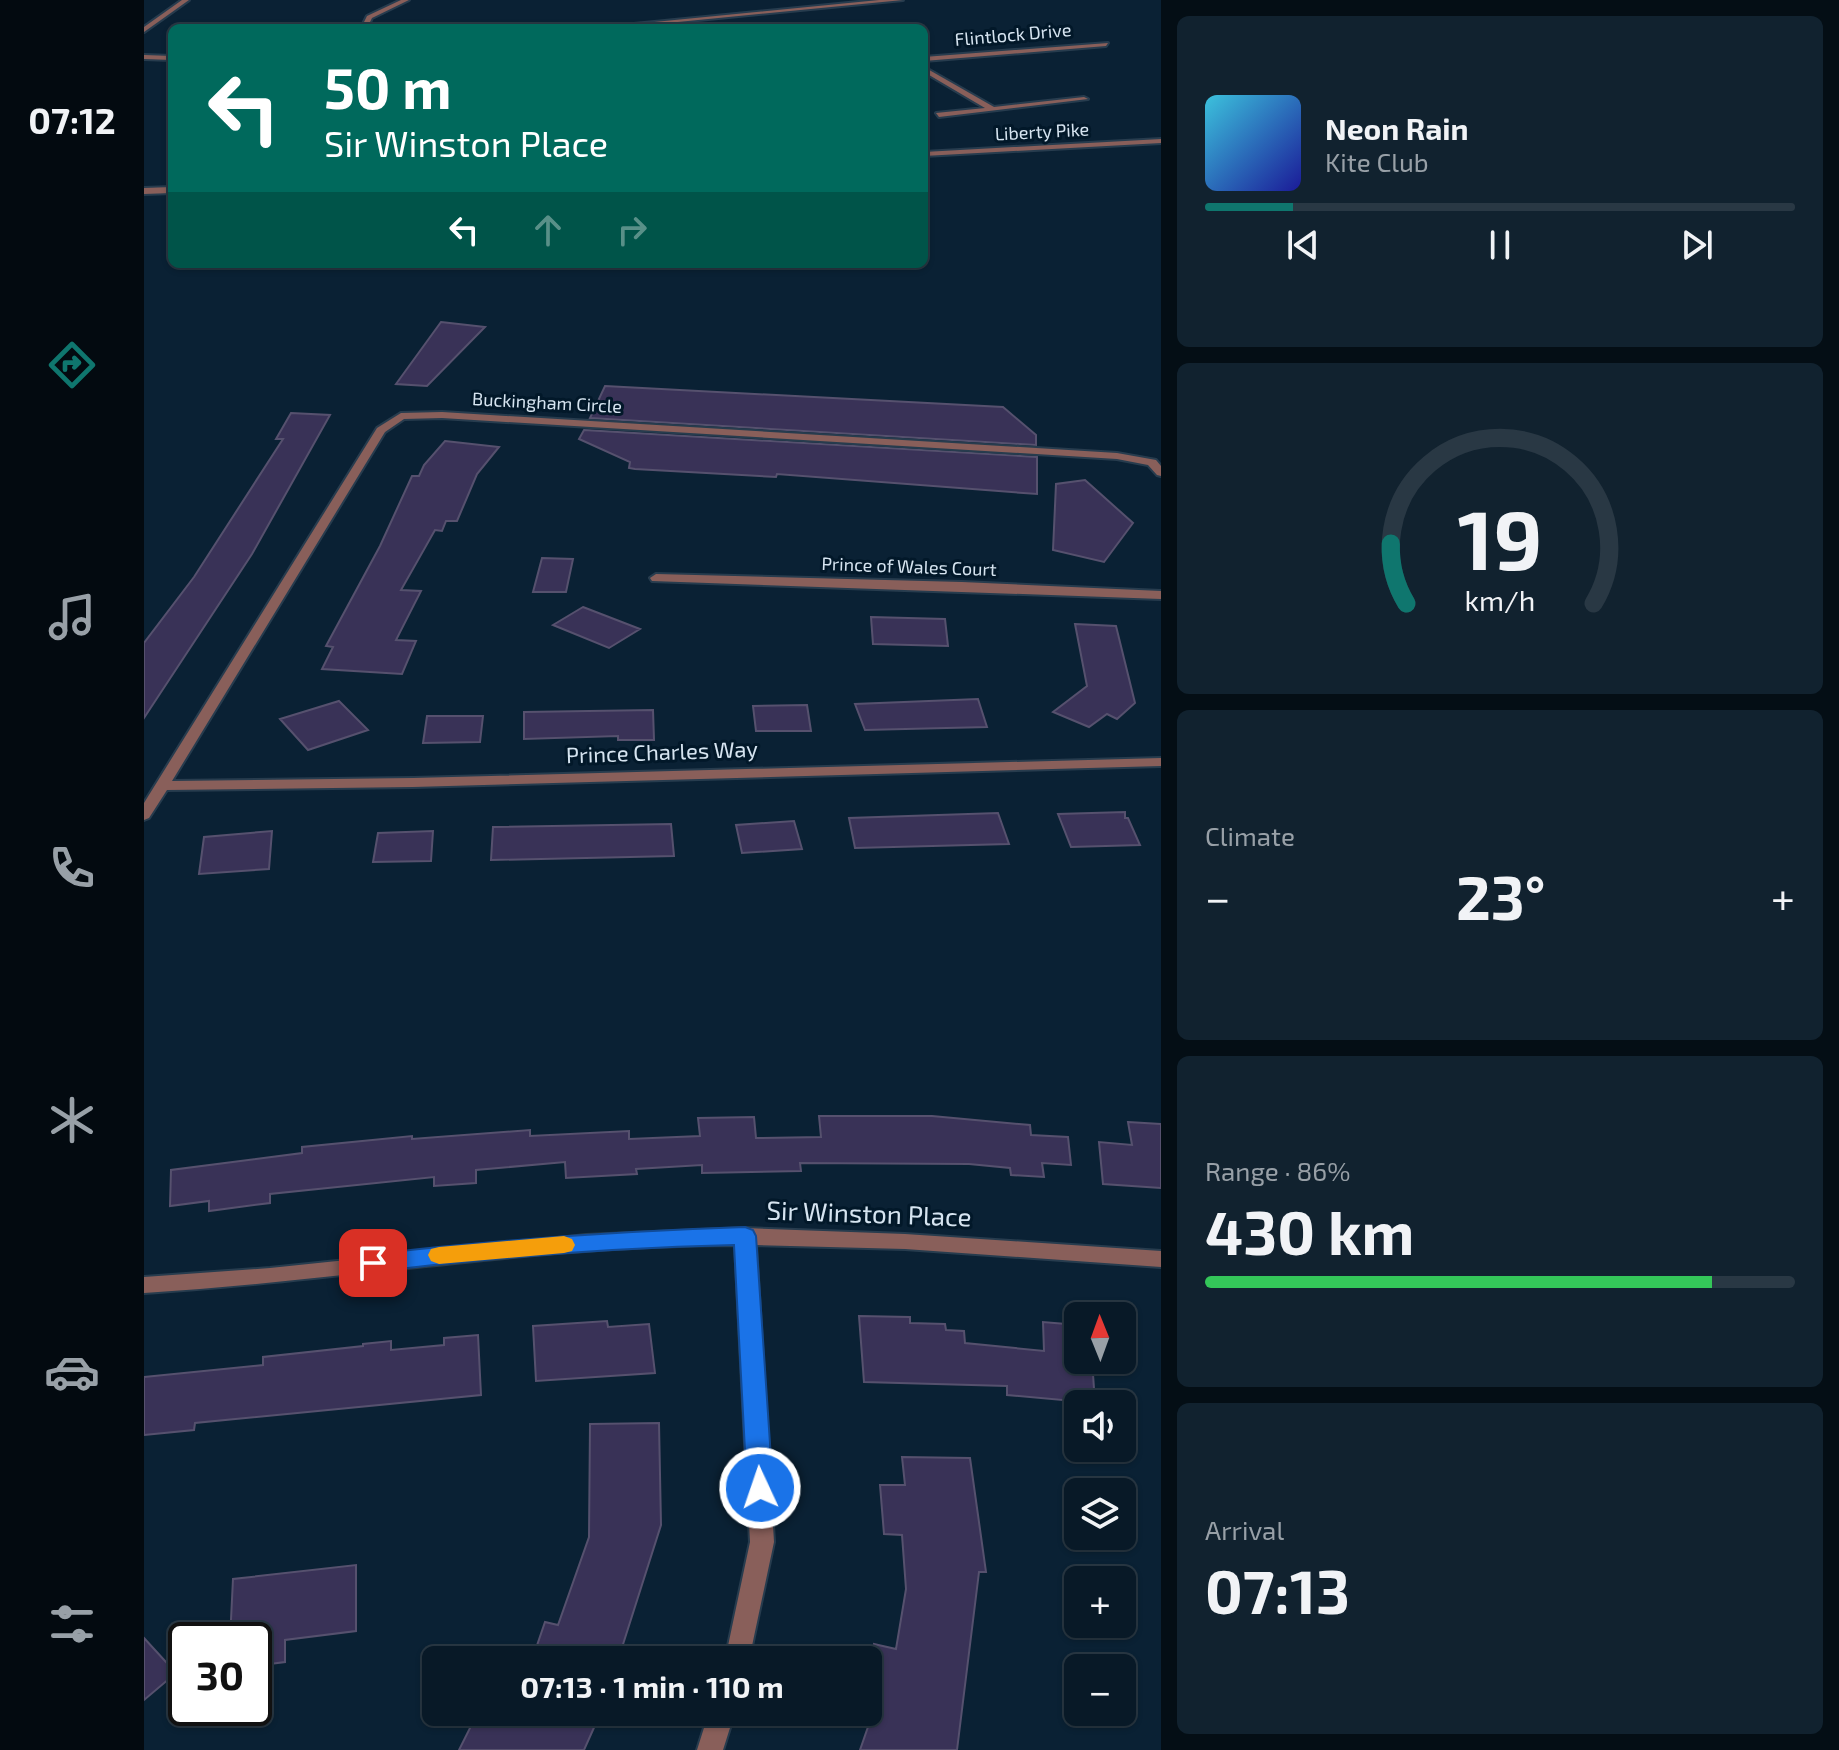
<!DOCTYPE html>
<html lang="en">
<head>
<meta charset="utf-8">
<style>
	:root { --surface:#081927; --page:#11222f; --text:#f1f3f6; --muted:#98a0a7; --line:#293844; --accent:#0f766e }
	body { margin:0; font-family:"Exo 2",sans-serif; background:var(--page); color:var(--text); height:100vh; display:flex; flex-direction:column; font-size:30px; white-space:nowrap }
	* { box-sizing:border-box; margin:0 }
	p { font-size:26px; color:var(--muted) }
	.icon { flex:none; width:44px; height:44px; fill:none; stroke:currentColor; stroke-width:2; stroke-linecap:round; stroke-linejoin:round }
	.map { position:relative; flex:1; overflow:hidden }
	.sheet { display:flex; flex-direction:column; gap:16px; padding:16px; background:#040e15; width:678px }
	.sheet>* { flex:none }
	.top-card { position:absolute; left:24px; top:24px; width:760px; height:244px; border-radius:12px; box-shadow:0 2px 6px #0004,0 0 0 2px var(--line); background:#00695c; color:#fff; overflow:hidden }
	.needle { width:52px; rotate:359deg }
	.buttons { position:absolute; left:920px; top:1302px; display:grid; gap:16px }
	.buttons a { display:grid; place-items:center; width:72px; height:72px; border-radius:12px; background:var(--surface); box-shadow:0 2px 6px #0004,0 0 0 2px var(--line); font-size:40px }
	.speed { position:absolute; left:24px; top:1622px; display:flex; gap:16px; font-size:40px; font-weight:700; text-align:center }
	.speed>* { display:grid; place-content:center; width:104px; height:104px; border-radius:50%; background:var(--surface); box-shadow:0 2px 6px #0004,0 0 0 2px var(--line); line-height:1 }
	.speed .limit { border:4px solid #111; border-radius:12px; background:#fff; color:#111 }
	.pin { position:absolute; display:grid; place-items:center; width:68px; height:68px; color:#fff; margin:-34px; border-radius:16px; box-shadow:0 4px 12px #0006 }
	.me { position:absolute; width:88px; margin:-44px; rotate:357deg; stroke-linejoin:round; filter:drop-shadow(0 0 6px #0008) }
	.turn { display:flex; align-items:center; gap:28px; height:168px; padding:0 24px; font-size:36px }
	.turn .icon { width:104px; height:104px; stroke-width:2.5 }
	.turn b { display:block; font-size:56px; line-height:68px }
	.lanes { display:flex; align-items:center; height:76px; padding:0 24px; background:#0003; justify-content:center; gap:40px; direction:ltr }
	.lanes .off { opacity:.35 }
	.big { font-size:60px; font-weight:700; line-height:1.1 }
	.sheet .card { flex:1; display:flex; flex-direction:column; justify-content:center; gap:12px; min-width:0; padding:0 28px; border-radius:12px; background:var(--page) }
	.sheet .dial { align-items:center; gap:0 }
	.dial svg { height:208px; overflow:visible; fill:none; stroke:var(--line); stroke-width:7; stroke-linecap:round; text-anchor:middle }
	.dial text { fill:var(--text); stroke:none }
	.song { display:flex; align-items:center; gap:24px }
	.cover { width:96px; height:96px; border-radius:12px; background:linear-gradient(135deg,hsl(190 70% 55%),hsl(240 70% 35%)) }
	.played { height:8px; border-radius:4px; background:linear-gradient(90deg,var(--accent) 15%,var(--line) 15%) }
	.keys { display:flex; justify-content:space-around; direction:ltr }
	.heat { display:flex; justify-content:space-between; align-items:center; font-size:44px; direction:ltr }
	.charge { height:12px; border-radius:6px; background:linear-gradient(90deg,#34c759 86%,var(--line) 0) }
	.trip { position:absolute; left:278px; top:1646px; width:460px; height:80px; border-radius:12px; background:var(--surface); box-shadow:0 2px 6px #0004,0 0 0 2px var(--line); font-weight:700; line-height:80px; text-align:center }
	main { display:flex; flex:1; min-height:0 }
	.menu { display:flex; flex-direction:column; width:144px; justify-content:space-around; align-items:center; background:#030a10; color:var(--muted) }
	.menu .icon { width:56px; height:56px }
	.menu .current { color:var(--accent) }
	.menu b { font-size:36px; color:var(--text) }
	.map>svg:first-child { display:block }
	.building { fill:#393257; stroke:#56516e; stroke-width:2 }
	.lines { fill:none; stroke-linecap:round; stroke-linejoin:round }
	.minor-casing { stroke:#273c4e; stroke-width:4 }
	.tertiary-casing { stroke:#273c4e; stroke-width:4 }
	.minor { fill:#895f5a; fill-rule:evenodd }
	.tertiary { fill:#895f5a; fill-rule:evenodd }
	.route { fill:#1a73e8; stroke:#114b97; stroke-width:2 }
	.slow { fill:#f59e0b }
	.labels { text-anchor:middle; stroke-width:6; stroke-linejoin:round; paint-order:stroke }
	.far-street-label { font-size:18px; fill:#d6e4f0; stroke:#021829 }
	.street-label { font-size:22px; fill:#d6e4f0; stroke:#021829 }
	.near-street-label { font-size:26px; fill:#d6e4f0; stroke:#021829 }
</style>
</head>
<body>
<main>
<nav class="menu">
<b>07:12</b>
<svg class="icon current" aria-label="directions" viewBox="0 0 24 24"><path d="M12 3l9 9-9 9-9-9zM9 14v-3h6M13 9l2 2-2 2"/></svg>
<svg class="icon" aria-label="music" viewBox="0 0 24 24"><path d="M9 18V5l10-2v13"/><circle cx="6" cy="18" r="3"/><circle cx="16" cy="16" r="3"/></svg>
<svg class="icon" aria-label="phone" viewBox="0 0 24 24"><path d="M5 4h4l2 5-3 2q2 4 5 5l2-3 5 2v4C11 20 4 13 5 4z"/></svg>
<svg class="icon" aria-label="climate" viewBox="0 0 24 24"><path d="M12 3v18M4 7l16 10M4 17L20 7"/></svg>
<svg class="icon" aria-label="car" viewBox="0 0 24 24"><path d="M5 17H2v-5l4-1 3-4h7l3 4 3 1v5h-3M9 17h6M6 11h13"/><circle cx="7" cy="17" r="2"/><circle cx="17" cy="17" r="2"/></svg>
<svg class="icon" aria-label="filters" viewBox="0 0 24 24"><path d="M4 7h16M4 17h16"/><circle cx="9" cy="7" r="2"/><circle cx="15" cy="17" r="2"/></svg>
</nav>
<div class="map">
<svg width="1017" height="1750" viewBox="0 0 1017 1750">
	<rect width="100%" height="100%" fill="#0a2134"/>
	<path class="building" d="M 297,322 L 341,327 L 283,386 L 252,384 Z
		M 461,386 L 859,407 L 892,435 L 892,445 L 446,418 Z
		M 147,413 L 186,415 L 108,554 L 0,718 L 0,643 L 50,577 L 139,439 L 132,439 Z
		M 440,430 L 893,457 L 893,494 L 633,474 L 632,477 L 491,469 L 485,468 L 486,462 L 435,439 Z
		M 301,441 L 355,447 L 333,474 L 313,521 L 302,521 L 298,531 L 291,530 L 257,590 L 277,591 L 252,640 L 272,641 L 258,674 L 178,669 L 189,647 L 182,646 L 236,546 L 268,476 L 275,476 L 280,465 Z
		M 941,480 L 989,523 L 960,562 L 909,550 L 912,484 Z
		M 398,558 L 429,559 L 422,592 L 389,592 Z
		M 439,607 L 496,629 L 465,648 L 409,625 Z
		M 727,617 L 801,619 L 804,646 L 729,644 Z
		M 931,624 L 972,626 L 991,703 L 973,719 L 963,714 L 945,727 L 909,712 L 943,686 Z
		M 834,699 L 843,727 L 721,730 L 711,704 Z
		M 195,701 L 224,730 L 164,750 L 136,719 Z
		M 663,705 L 667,731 L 612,731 L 609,706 Z
		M 509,710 L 510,740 L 474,740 L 474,736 L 380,739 L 380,712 Z
		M 283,716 L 339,716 L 336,742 L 279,743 Z
		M 981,812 L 981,818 L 984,818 L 996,845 L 927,847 L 914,814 Z
		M 854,813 L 865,844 L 711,848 L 705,818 Z
		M 650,821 L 658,849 L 598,853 L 592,825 Z
		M 527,824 L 530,856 L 347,860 L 349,827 Z
		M 128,831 L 125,869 L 55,874 L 60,837 Z
		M 289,831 L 287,861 L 229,862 L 234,833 Z
		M 675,1116 L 788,1116 L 886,1125 L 887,1135 L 924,1137 L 927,1165 L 898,1163 L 900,1177 L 867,1175 L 866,1168 L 825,1164 L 656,1163 L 657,1171 L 558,1173 L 558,1165 L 492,1169 L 493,1174 L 422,1178 L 421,1162 L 332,1170 L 332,1183 L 290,1186 L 290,1177 L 126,1194 L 126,1203 L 65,1211 L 65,1201 L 26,1206 L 27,1170 L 158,1153 L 158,1147 L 268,1136 L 268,1139 L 386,1130 L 386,1136 L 485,1131 L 485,1139 L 556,1136 L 554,1118 L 610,1117 L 612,1138 L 677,1137 Z
		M 984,1122 L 1017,1124 L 1017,1188 L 959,1184 L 955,1142 L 988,1145 Z
		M 715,1316 L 766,1317 L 766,1323 L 801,1324 L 802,1330 L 820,1331 L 821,1343 L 900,1351 L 899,1322 L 934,1325 L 934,1360 L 948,1360 L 951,1403 L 863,1395 L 863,1386 L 720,1382 Z
		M 463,1321 L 464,1327 L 505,1324 L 511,1373 L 392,1381 L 389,1326 Z
		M 334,1335 L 337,1395 L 51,1423 L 50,1430 L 0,1435 L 0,1377 L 119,1365 L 119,1357 L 219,1346 L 219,1344 L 247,1341 L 247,1350 L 300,1345 L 300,1338 Z
		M 515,1423 L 517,1525 L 474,1660 L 388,1660 L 401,1622 L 414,1625 L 445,1537 L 446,1424 Z
		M 758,1457 L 826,1458 L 842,1572 L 835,1572 L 813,1750 L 716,1750 L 734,1698 L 724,1696 L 730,1644 L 752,1649 L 762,1589 L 758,1535 L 740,1534 L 736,1485 L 761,1485 Z
		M 212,1565 L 212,1631 L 141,1640 L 141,1662 L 110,1666 L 110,1640 L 86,1640 L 89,1579 Z
		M 0,1638 L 32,1673 L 0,1700 Z
		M 334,1712 L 457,1712 L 440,1750 L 315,1750 Z"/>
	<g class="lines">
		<defs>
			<path id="minor" d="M 38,0 L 45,0 L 0,32 L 0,27 Z
				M 257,0 L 265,0 L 228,18 L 223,28 L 217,28 L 223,16 Z
				M 735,0 L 759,0 L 473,28 L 449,28 Z
				M 964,43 L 962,46 L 780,61 L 780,57 Z
				M 0,55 L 28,56 L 28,60 L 0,59 Z
				M 780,67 L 850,107 L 940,97 L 944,99 L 795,117 L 792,113 L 841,108 L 780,72 Z
				M 298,412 L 973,453 L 1012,460 L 1017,466 L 1017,476 L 1013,475 L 1004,465 L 973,459 L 298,418 L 260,419 L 241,432 L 28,781 L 269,778 L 1017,758 L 1017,766 L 269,787 L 23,790 L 5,818 L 0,820 L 0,803 L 233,428 L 257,413 Z
				M 512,574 L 818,582 L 1017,591 L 1017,599 L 508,581 L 506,578 Z
				M 601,1228 L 761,1234 L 1017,1251 L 1017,1267 L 761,1249 L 612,1245 L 630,1542 L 605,1660 L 581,1660 L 606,1542 L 591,1245 C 393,1245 198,1281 0,1293 L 0,1277 L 126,1268 L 442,1235 Z
				M 565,1712 L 591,1712 L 579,1750 L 553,1750 Z"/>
			<path id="tertiary" d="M 1017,139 L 1017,143 L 780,156 L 780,152 Z
				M 28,187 L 28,193 L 0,194 L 0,188 Z"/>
		</defs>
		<use href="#minor" class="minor-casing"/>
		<use href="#tertiary" class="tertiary-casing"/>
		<use href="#minor" class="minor"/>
		<use href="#tertiary" class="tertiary"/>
	</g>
	<path class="route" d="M 601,1227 L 609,1230 L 612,1236 L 629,1488 L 625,1496 L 616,1499 L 606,1496 L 603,1488 L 590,1245 C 469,1248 349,1257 229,1272 L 220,1269 L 217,1263 L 220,1257 L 229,1254 C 352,1240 476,1231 601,1227 Z"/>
	<path class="slow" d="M 420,1236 L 428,1239 L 431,1245 L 428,1251 L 420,1253 L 295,1264 L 287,1261 L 284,1255 L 287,1249 L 295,1247 Z"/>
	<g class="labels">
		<g class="far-street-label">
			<text transform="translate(869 35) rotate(-5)" y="6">Flintlock Drive</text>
			<text transform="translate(898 132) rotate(-3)" y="6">Liberty Pike</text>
			<text transform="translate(403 403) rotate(3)" y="6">Buckingham Circle</text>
			<text transform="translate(765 567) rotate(2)" y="6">Prince of Wales Court</text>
		</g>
		<g class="street-label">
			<text transform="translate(518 752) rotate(-2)" y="8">Prince Charles Way</text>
		</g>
		<g class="near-street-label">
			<text transform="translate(725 1214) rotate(2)" y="9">Sir Winston Place</text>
		</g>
	</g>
</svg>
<div class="buttons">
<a><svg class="needle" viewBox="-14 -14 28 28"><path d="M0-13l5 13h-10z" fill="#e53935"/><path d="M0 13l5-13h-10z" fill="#98a0a7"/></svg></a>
<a><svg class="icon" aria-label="sound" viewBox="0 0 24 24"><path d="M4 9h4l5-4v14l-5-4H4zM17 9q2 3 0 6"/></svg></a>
<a><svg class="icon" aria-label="layers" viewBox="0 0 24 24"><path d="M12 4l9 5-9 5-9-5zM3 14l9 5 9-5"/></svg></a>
<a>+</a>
<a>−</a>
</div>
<div class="speed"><div class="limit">30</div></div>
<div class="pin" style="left:229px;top:1263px;background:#d93025"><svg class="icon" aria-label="arrive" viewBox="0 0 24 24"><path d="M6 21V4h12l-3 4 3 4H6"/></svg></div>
<svg class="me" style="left:616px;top:1488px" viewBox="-20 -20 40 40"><circle r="17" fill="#1a73e8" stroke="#fff" stroke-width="3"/><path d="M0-11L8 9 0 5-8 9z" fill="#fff"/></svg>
<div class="trip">07:13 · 1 min · 110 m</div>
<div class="top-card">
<div class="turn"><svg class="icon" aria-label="left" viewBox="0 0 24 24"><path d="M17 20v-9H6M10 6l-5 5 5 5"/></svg><div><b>50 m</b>Sir Winston Place</div></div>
<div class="lanes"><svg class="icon" aria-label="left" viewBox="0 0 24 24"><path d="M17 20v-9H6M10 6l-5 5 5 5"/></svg><svg class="icon off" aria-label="ahead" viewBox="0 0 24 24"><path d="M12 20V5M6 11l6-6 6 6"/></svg><svg class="icon off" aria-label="right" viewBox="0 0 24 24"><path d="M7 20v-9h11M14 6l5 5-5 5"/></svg></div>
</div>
</div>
<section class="sheet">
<div class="card">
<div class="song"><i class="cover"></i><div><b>Neon Rain</b><p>Kite Club</p></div></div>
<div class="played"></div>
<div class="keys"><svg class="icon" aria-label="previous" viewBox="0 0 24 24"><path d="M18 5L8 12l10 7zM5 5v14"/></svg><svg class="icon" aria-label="pause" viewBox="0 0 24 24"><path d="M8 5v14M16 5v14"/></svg><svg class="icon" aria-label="next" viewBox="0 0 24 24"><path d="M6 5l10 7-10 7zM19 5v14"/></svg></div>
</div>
<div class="card dial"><svg viewBox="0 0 100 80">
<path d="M14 69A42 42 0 1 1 86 69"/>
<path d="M14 69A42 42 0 0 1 8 46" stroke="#0f766e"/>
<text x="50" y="56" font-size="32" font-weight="700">19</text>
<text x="50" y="72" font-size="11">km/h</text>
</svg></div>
<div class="card"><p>Climate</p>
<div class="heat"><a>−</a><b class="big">23°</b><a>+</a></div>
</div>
<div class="card"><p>Range · 86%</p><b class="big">430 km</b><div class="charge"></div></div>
<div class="card"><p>Arrival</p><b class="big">07:13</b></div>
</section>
</main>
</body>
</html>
